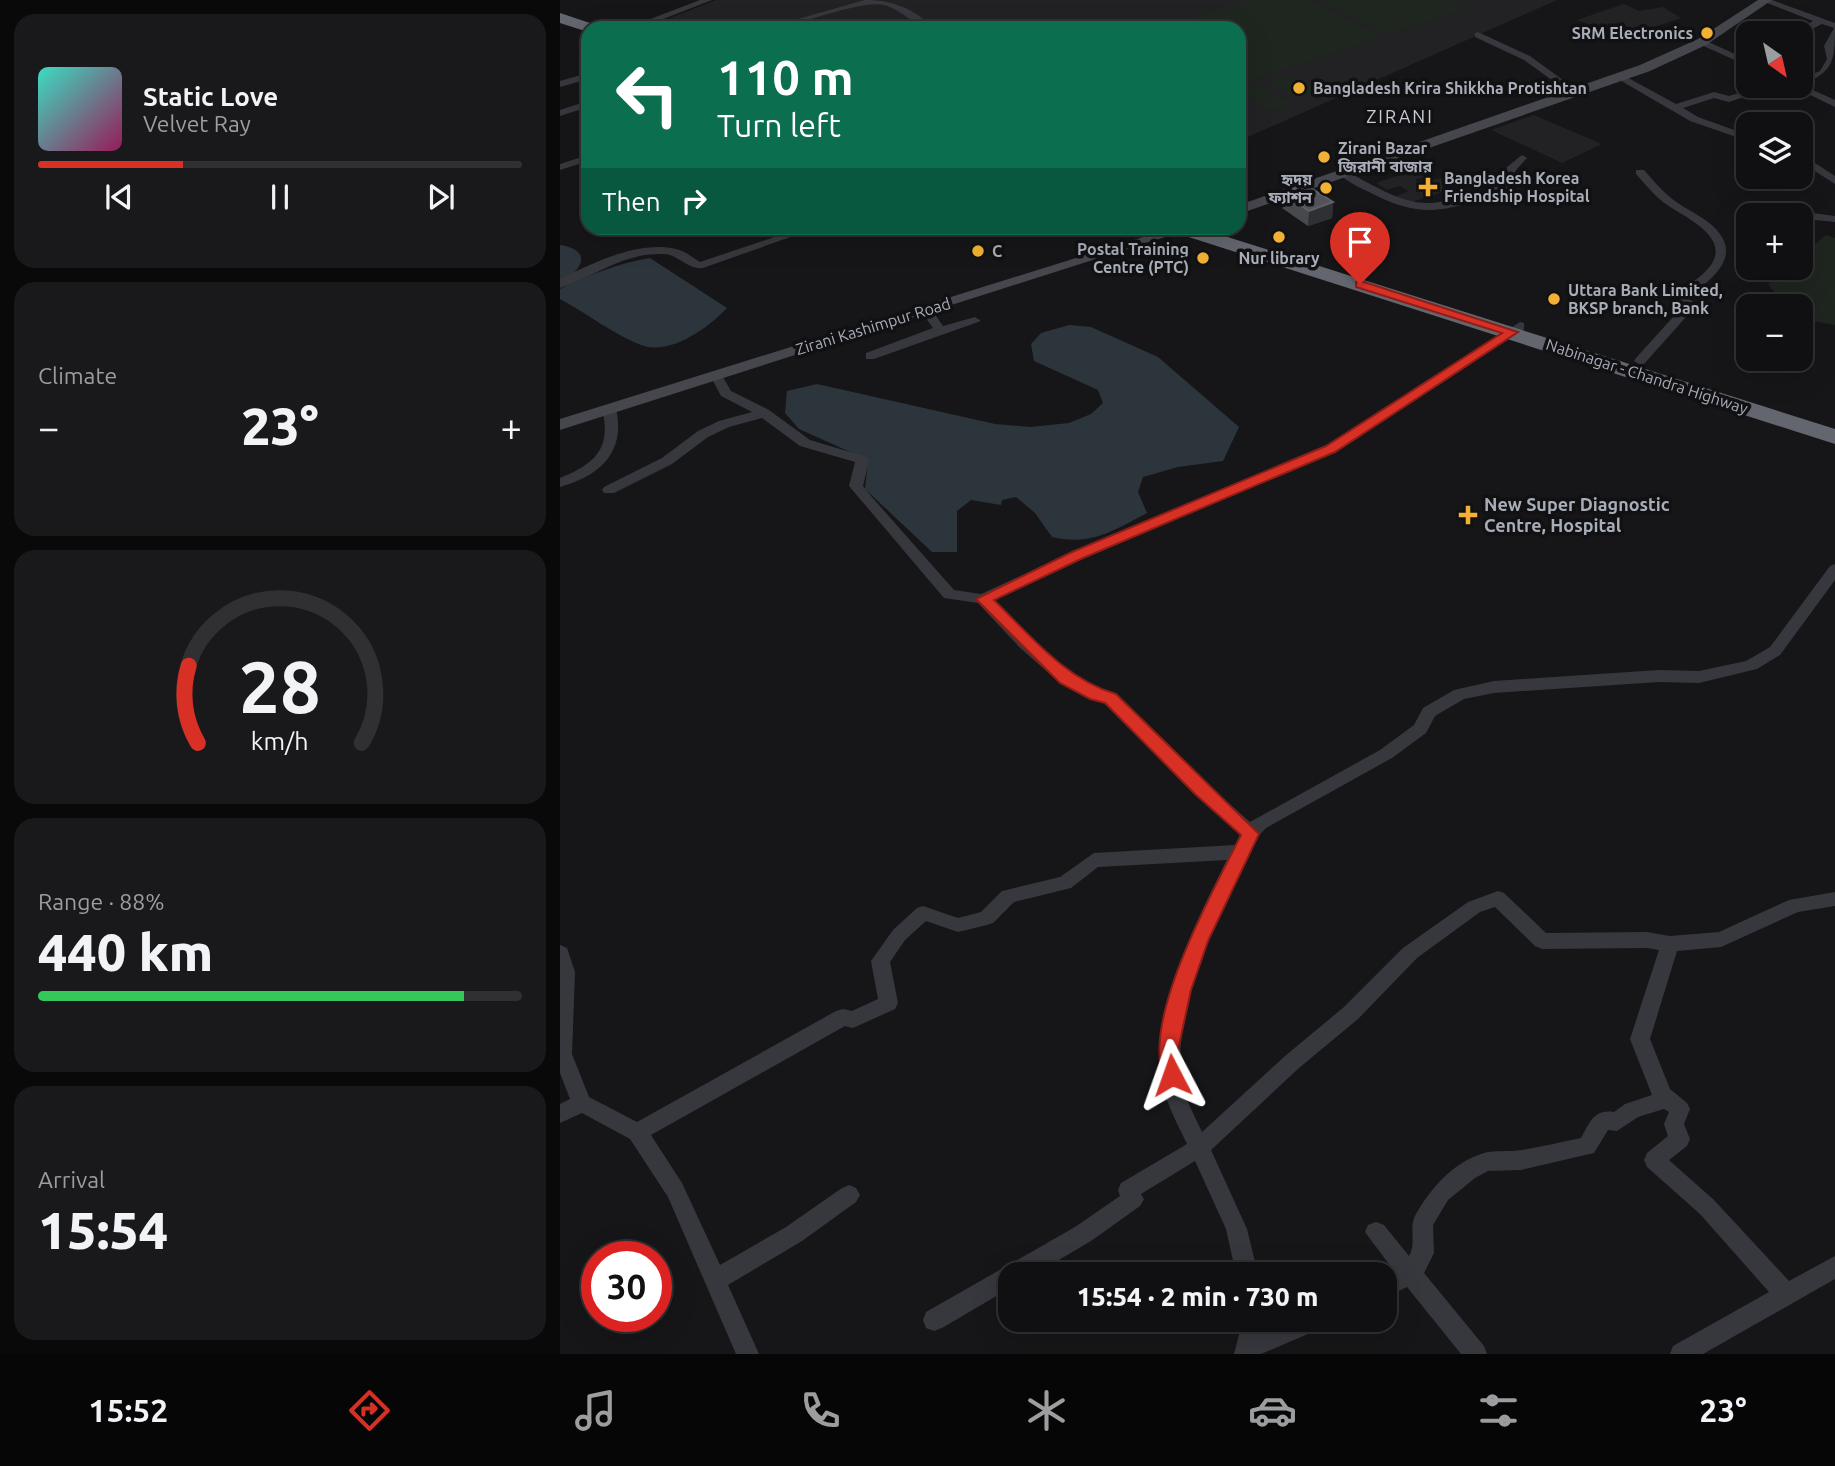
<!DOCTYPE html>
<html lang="en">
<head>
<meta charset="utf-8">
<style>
	:root { --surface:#101012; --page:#19191b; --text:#f1f3f6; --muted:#9c9d9f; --line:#303032; --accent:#d93025 }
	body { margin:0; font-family:Ubuntu,"Noto Sans Bengali",sans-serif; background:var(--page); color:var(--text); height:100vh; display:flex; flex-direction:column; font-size:26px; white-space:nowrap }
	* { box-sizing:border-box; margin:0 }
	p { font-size:23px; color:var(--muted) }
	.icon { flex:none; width:38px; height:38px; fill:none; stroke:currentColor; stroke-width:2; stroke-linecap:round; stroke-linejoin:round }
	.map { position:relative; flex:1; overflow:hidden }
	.drawer { display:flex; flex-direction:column; gap:14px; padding:14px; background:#09090a; width:560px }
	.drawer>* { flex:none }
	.banner { position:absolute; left:21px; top:21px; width:665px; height:214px; border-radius:21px; box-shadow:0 7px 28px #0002,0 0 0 2px var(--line); background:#0b6e4f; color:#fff; overflow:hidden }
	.needle { width:46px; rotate:146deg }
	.fabs { position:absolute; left:1176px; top:21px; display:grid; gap:14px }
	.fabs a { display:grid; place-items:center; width:77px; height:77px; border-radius:14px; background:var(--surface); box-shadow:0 7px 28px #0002,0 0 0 2px var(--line); font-size:35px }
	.speed { position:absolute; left:21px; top:1241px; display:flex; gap:14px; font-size:35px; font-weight:700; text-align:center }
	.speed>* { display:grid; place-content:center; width:91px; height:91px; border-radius:50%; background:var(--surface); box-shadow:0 7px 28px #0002,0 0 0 2px var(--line); line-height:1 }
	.speed .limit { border:10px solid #d22; background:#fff; color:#111 }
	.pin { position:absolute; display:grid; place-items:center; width:60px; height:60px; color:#fff; margin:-72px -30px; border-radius:50% 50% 50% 0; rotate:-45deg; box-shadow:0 0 7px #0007 }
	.pin .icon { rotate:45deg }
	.me { position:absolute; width:77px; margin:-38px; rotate:356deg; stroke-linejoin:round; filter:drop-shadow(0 0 5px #0008) }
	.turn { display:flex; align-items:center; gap:24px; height:147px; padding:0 21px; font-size:32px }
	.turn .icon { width:91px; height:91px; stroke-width:2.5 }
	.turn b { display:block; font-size:49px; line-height:60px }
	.then { display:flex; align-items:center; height:66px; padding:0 21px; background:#0003; gap:14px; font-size:26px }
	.big { font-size:52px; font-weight:800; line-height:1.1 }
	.drawer .widget { flex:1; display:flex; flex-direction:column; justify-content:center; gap:10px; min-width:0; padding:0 24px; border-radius:21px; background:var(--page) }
	.drawer .dial { align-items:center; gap:0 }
	.dial svg { height:182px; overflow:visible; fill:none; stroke:var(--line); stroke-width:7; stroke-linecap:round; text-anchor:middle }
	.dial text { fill:var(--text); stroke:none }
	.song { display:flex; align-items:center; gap:21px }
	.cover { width:84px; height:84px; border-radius:10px; background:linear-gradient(135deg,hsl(170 70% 55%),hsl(330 70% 35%)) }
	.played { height:7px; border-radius:4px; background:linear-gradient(90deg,var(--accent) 30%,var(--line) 30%) }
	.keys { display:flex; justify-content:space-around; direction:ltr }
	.heat { display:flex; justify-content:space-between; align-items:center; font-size:38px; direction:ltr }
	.charge { height:10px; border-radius:5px; background:linear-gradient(90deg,#34c759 88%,var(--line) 0) }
	.trip { position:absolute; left:438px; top:1262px; width:399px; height:70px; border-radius:21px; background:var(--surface); box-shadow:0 7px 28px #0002,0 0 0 2px var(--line); font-weight:800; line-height:70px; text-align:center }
	.menu { display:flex; height:112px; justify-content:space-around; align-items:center; background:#060607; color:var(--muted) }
	.menu .icon { width:49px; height:49px }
	.menu .current { color:var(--accent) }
	.menu b { font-size:32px; color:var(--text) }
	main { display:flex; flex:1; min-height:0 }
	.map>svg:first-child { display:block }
	.built { fill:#222225 }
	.green { fill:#1e261f }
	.water { fill:#2c353c }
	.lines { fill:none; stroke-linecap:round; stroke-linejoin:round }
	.street { fill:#37383d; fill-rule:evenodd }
	.secondary { fill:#45474d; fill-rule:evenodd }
	.highway { fill:#63666e; fill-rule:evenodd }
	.wall { fill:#47494d }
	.shaded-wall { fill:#2f3033 }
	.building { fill:#525359; stroke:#5f6168; stroke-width:2 }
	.route { fill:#d93025; stroke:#8d1f18; stroke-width:2 }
	.poi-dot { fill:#f2b134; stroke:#111113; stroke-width:2.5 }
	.labels { text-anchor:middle; stroke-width:7; stroke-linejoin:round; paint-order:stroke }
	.far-poi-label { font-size:16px; font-weight:bold; fill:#a8adb8; stroke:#111113; text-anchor:start }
	.far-street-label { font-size:16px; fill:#a8adb8; stroke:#111113 }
	.far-quarter-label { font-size:18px; letter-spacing:2px; fill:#c9ccd4; stroke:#111113 }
	.poi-label { font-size:18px; font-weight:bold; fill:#a8adb8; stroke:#111113; text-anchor:start }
</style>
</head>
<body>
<main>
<section class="drawer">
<div class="widget">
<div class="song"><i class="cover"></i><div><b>Static Love</b><p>Velvet Ray</p></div></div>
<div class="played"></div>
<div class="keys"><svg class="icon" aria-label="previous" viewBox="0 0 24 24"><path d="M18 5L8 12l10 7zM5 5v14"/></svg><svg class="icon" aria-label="pause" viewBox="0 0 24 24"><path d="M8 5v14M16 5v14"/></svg><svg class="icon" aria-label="next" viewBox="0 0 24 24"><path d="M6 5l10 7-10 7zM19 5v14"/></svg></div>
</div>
<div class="widget"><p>Climate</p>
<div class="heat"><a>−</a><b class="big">23°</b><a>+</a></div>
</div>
<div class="widget dial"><svg viewBox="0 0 100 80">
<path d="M14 69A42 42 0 1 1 86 69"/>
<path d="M14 69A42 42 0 0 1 10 35" stroke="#d93025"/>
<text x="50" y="56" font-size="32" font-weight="700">28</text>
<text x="50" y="72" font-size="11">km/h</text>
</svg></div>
<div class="widget"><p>Range · 88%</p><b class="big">440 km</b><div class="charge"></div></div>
<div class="widget"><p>Arrival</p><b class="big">15:54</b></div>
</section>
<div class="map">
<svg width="1275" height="1354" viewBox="0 0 1275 1354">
	<rect width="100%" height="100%" fill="#161618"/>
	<path class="built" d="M 156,0 L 997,0 L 679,141 L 679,28 L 87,27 Z
		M 1064,4 L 1079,11 L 1103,7 L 1121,18 L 1094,27 L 1101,30 L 1078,43 L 1017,20 Z
		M 974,115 L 1042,144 L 1002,163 L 931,130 Z
		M 858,169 L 869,175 L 855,180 L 860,183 L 880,178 L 896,187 L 844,205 L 833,198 L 848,191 L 840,186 L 827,190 L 816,183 Z"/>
	<path class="green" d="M 688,0 L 747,0 L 821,37 L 679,85 L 679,28 L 597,28 Z
		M 759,0 L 888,0 L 906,9 L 827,34 Z
		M 730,75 L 759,92 L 736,99 L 708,82 Z
		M 701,85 L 732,104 L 709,111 L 679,92 Z
		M 1266,235 L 1275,238 L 1275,325 L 1241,319 L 1241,306 L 1226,306 L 1208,284 L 1227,268 L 1241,268 L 1241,256 Z"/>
	<path class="water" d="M 0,245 C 33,250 23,271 0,282 Z
		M 90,258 L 167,308 C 148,328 110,356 81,345 C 53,334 26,313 0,299 L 0,289 C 30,275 58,263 90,258 Z
		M 509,325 L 531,327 L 598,357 L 679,427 L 663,461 L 618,467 L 583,477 L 578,492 L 587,513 C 553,531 530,546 492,537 L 475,513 L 456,497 L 442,500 L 441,505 L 411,500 L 397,511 L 397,552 L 372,552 L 305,489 L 308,460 L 239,429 L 225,413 L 227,391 L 257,384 L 435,424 L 470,427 L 509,423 L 531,414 L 543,403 L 538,390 L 474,361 L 471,344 L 481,333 Z"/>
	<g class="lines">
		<path class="street" d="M 140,0 L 152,0 L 80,28 L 67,28 Z
			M 305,0 C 332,0 353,8 374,28 C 355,28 343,10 324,5 C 303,0 245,22 221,28 L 206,28 Z
			M 1212,0 L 1275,23 C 1275,60 1275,71 1242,85 L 1275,100 L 1275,107 L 1232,86 L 1241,86 L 1241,79 L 1260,71 L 1267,59 L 1264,46 L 1274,28 L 1262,24 L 1254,28 L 1246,56 L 1241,59 L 1241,41 L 1245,26 L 1253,21 L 1202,1 Z
			M 918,32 L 970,56 L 1022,94 L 1014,96 L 964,60 L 915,37 L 915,33 Z
			M 1142,39 L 1188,60 L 1188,66 L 1139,44 L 1137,42 Z
			M 28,73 L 28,79 L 0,87 L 0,81 Z
			M 1061,74 L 1116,104 L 1154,92 L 1169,96 L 1202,86 L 1216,86 L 1169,102 L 1154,98 L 1123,108 L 1138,117 L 1188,135 L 1188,141 L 1130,121 L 1058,79 L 1056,77 Z
			M 28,101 L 28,107 L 0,116 L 0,110 Z
			M 1241,154 L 1275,176 L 1275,184 L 1241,162 Z
			M 28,155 L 28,161 L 0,170 L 0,164 Z
			M 962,155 L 967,158 L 956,170 L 946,190 C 891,209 866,222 811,193 C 800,188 788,182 779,174 L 788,172 C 857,210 862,211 938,186 L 947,167 Z
			M 1076,170 L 1084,170 C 1092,179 1101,190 1111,198 C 1122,207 1136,213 1148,222 C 1187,253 1155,277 1127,298 L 1134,302 L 1134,308 L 1084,364 L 1080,365 L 1074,361 L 1076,358 L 1123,306 L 1113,298 C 1124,286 1141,279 1151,265 C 1171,235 1121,216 1103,202 C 1093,194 1085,184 1076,174 Z
			M 1252,213 L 1275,216 L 1275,222 L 1255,220 L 1245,238 L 1241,239 L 1241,226 L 1248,214 Z
			M 241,228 L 256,228 L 143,268 C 128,270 118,254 103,254 C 65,252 34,277 0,288 L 0,279 C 33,263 78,240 116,249 C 125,251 132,257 140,262 Z
			M 365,305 L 369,306 L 383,326 L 415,317 L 421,321 L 314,359 L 306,359 L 306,353 L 373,328 L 359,309 Z
			M 960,322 L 964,323 L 964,329 L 776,452 L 523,558 L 433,600 C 469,639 504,677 556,694 L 647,784 L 690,822 L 820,750 L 854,725 L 863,708 L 894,690 L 934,681 L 1099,670 L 1139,671 L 1186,661 L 1210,647 L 1270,566 L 1275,564 L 1275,580 L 1220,655 L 1197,669 L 1139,683 L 1099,682 L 934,693 L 904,699 L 875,716 L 866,733 L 832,758 L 706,828 C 691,843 683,863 673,883 C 646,939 616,1007 621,1072 C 622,1093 633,1113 642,1132 L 725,1056 L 784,1007 L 843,948 L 908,902 L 938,891 L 944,893 L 986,933 L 1087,932 L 1110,936 L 1159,932 L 1229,900 L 1275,892 L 1275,906 L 1238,912 L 1161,947 L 1117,951 L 1090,1039 L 1110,1089 L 1127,1103 L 1130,1109 L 1124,1124 L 1130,1139 L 1127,1146 L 1109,1160 L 1154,1200 L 1229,1281 L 1275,1256 L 1275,1279 L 1143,1354 L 1110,1354 L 1113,1346 L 1209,1292 L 1140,1214 L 1087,1167 L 1084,1160 L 1087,1153 L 1108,1136 L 1104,1124 L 1109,1112 L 1104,1109 L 1078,1117 L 1057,1131 L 1048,1130 L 1034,1153 L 961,1170 L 928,1171 L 915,1178 L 888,1200 L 873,1225 L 874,1253 L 864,1273 L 924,1346 L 927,1354 L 901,1354 L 847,1287 L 824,1298 L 824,1276 L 834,1271 L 805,1232 L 808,1225 L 816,1222 L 824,1225 L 849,1256 C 857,1243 848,1227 856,1214 C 871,1188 893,1162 924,1153 C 935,1150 949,1152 962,1150 C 981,1147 1001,1142 1021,1138 C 1030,1122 1034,1109 1054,1112 L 1065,1104 L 1092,1095 L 1070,1039 L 1099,950 L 1087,948 L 982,949 L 975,946 L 935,907 L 920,912 L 857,958 L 798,1019 L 739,1068 L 651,1150 L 687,1229 L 698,1274 L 676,1274 L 666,1229 L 635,1161 L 581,1194 L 584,1199 L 580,1206 L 531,1241 L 475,1274 L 450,1274 L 450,1288 L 382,1328 L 374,1331 L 366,1328 L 363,1320 L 366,1312 L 515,1227 L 560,1196 L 558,1190 L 561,1183 L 627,1144 C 616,1121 603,1098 601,1073 C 594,1003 637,920 667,860 L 538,867 L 511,888 L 454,902 L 433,923 L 427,925 L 398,932 L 366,921 L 345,940 L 330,962 L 338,1003 L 335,1009 L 293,1028 L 285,1026 L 91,1135 L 122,1183 L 160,1265 L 226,1227 L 282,1188 L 289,1185 L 296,1188 L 300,1195 L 296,1202 L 242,1241 L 168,1285 L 199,1354 L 176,1354 L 108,1197 L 70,1139 L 22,1113 L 0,1123 L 0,1104 L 10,1099 L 0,1073 L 0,945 L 7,948 L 15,972 L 12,1054 L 29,1097 L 77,1122 L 276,1011 L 283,1009 L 292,1011 L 318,999 L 311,961 L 333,930 L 357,908 L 363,906 L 398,918 L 421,912 L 442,891 L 500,877 L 534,853 L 675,845 L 680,835 L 635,794 L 544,702 L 526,696 L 491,675 L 460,648 L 418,603 L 384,598 L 289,486 L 295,462 L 240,446 L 202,418 L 169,427 L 148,437 L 112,464 L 54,493 L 44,493 L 42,490 L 44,487 L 102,458 L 138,431 L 159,421 L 192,412 L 161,396 L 150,375 L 152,372 L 160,372 L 171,391 L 209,410 L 250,440 L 307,457 L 309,460 L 303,486 L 311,496 L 394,590 L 421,594 L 513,552 L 766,446 Z
			M 49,405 L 56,409 C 66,452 40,476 0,487 L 0,478 C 35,464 52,448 42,409 Z
			M 683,1320 L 705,1320 L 702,1331 L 729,1320 L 765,1320 L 762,1328 L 701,1354 L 674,1354 Z"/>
		<path class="secondary" d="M 1198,0 L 1212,0 L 1146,45 L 1090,71 L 679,214 L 679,205 L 1080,65 L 1138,39 Z
			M 612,228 L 633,228 L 0,430 L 0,419 Z"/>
		<path class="highway" d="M 0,13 L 36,25 L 38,28 L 28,28 L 28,32 L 0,23 Z
			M 610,228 L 639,228 L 1275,429 L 1275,444 L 613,232 Z"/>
	</g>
	<path class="wall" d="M 722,193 L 773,202 L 772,218 L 748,226 L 722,208 Z"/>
	<path class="shaded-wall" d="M 773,202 L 772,218 L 748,226 L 749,211 Z"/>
	<path class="building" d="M 746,185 L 773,202 L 749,211 L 722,193 Z"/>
	<path class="route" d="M 796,282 L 804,282 L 958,332 L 775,452 L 523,558 L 434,600 C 471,636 505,679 556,694 L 699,834 L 648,941 L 631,990 L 618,1050 L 622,1075 L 619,1081 L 612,1084 L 605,1081 C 578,1024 654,889 681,835 L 635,794 L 545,703 L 530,699 L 500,683 L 416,599 L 512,552 L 766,446 L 942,333 L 796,287 Z"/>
	<g class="poi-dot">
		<circle cx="1147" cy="33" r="7"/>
		<circle cx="739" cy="88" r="7"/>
		<circle cx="764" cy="157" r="7"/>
		<path d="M864.5 176.5h7v7h7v7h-7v7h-7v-7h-7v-7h7z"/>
		<circle cx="766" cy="188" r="7"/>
		<circle cx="719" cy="237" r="7"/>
		<circle cx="418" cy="251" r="7"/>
		<circle cx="643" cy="258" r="7"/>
		<circle cx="994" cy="299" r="7"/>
		<path d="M904.5 504.5h7v7h7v7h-7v7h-7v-7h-7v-7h7z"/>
	</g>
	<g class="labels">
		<g class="far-poi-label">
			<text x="1133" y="39" text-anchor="end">SRM Electronics</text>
			<text x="753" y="94">Bangladesh Krira Shikkha Protishtan</text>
			<text x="778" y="154">Zirani Bazar<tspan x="778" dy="18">জিরানী বাজার</tspan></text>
			<text x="884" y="184">Bangladesh Korea<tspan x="884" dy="18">Friendship Hospital</tspan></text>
			<text x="752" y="185" text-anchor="end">হৃদয়<tspan x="752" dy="18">ফ্যাশন</tspan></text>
			<text x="629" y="255" text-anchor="end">Postal Training<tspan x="629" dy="18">Centre (PTC)</tspan></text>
			<text x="432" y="257">C</text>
			<text x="719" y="264" text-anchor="middle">Nur library</text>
			<text x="1008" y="296">Uttara Bank Limited,<tspan x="1008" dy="18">BKSP branch, Bank</tspan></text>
		</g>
		<g class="far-street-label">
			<text transform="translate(313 326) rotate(-17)" y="6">Zirani Kashimpur Road</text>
			<text transform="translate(1087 376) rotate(18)" y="6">Nabinagar - Chandra Highway</text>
		</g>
		<g class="far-quarter-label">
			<text x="840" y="123">ZIRANI</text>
		</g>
		<g class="poi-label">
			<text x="924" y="511">New Super Diagnostic<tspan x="924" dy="21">Centre, Hospital</tspan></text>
		</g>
	</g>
</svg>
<div class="fabs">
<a><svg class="needle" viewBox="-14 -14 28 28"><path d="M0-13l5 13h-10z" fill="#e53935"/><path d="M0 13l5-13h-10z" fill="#9c9d9f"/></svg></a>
<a><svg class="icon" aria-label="layers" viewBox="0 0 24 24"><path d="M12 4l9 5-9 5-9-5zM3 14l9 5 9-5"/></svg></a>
<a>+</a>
<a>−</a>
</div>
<div class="speed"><div class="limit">30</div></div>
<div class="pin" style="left:800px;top:284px;background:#d93025"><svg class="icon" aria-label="arrive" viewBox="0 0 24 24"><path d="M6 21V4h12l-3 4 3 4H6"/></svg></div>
<svg class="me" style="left:612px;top:1075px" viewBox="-20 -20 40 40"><path d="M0-17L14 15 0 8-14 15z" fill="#d93025" stroke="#fff" stroke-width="4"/></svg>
<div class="trip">15:54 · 2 min · 730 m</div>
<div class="banner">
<div class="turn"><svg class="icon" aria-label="left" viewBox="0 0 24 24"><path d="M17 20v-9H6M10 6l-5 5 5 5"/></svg><div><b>110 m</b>Turn left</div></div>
<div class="then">Then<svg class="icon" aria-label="right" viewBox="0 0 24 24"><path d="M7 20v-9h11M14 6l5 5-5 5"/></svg></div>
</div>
</div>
</main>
<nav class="menu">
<b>15:52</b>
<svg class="icon current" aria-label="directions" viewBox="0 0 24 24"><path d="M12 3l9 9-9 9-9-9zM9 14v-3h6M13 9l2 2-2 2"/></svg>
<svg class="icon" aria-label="music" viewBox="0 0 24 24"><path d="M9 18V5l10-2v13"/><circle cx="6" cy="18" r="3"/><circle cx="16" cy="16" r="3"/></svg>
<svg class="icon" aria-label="phone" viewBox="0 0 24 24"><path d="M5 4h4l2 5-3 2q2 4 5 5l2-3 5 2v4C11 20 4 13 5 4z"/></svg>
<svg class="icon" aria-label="climate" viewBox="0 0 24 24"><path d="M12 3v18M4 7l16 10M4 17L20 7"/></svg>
<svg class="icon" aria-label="car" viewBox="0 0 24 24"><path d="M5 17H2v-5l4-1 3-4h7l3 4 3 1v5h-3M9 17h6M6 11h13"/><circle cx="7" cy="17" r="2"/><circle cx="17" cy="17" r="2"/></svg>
<svg class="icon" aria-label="filters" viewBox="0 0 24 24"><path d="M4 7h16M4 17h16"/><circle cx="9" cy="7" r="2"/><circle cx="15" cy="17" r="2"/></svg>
<b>23°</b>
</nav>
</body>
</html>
